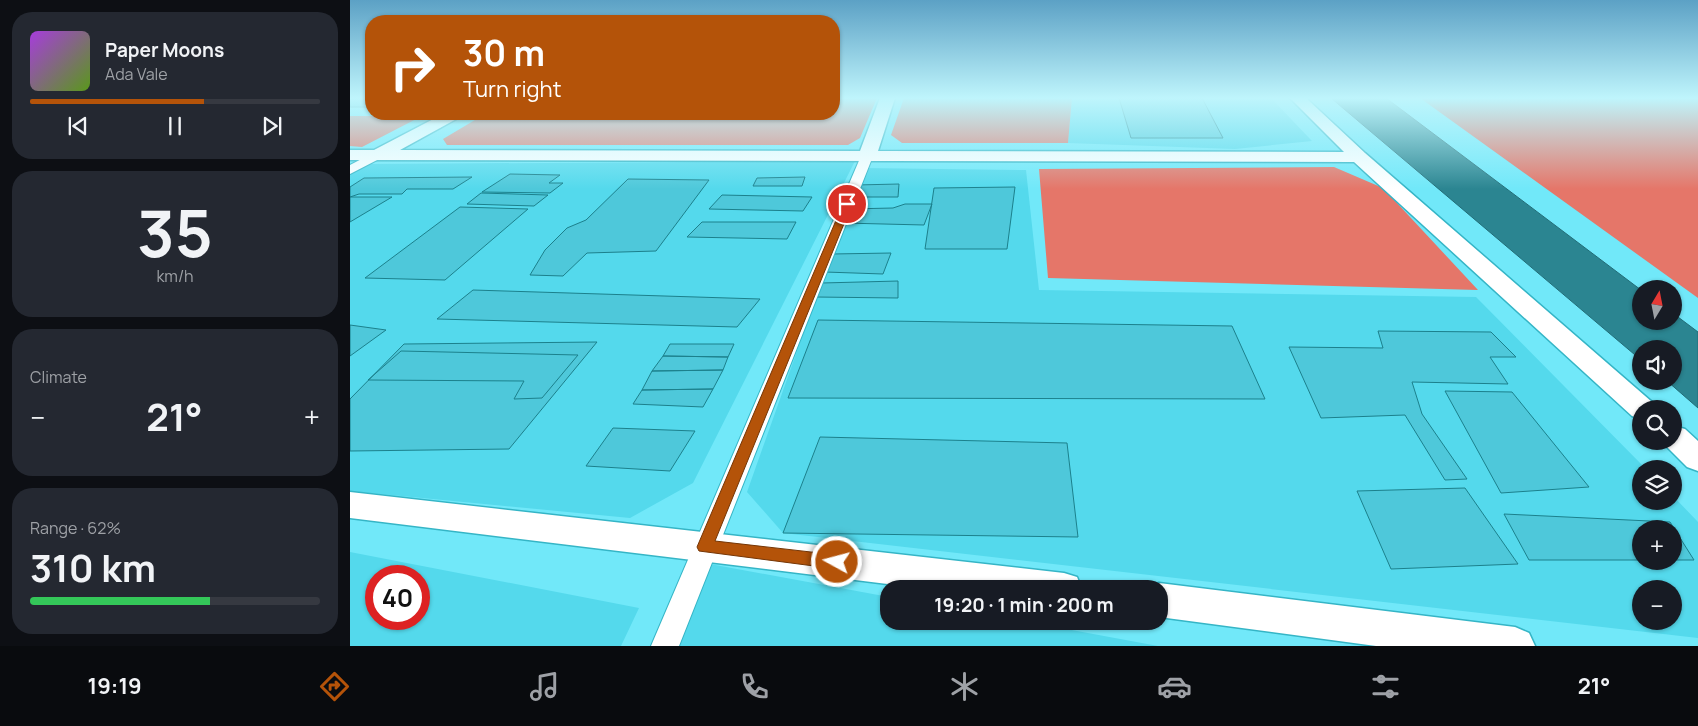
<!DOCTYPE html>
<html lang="en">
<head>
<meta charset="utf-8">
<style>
	:root { --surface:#171b24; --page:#242831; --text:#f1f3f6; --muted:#9ea1a6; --line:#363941; --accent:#b45309 }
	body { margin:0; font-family:Manrope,sans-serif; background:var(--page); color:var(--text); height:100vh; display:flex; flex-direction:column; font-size:19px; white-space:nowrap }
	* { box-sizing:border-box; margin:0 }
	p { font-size:16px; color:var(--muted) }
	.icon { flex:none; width:28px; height:28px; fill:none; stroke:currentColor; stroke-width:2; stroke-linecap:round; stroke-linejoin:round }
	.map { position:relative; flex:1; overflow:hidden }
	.details { display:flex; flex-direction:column; gap:12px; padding:12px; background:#0d0f14; width:350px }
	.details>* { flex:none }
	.hud { position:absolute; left:15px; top:15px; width:475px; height:105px; border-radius:20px; box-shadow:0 1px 4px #0004; background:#b45309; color:#fff; overflow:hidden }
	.needle { width:32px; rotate:10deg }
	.buttons { position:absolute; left:1282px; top:280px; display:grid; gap:10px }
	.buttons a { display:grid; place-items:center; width:50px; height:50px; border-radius:50%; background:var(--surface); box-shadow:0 1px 4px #0004; font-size:25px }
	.speed { position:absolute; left:15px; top:565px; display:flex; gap:10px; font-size:25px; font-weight:700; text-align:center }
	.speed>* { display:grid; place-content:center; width:65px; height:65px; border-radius:50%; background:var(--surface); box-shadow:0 1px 4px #0004; line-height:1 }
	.speed .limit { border:8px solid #d22; background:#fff; color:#111 }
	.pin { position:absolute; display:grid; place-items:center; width:42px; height:42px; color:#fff; margin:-21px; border:2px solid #fff; border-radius:50%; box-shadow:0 1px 5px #0007 }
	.me { position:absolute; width:55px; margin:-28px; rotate:277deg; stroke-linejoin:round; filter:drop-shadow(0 0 4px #0008) }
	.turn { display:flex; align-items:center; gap:18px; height:105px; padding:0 15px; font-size:22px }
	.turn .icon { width:65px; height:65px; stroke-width:2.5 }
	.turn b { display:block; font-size:35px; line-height:42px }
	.big { font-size:38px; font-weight:700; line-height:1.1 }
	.details .tile { flex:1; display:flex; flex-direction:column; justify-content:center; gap:8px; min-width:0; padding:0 18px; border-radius:20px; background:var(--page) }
	.details .dial { align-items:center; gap:0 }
	.dial b { font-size:65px; line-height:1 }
	.song { display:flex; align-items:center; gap:15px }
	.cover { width:60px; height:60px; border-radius:8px; background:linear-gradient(135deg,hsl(280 70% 55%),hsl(90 70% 35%)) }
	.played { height:5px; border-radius:2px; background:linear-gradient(90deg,var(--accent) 60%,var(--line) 60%) }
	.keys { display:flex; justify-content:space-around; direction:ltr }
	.heat { display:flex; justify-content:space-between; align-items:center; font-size:28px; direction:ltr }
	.charge { height:8px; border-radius:4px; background:linear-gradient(90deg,#34c759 62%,var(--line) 0) }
	.trip { position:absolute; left:530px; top:580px; width:288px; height:50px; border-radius:20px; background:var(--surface); box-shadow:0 1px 4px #0004; font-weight:700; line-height:50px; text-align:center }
	.tabs { display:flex; height:80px; justify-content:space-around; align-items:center; background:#090b0e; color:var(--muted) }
	.tabs .icon { width:35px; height:35px }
	.tabs .current { color:var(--accent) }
	.tabs b { font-size:22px; color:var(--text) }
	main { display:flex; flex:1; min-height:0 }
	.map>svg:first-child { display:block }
	.built { fill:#54d9ec; fill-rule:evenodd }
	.forest { fill:#e57669 }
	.water { fill:#2b8591; stroke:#226d77 }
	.building { fill:#4ec8da; stroke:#1c808c }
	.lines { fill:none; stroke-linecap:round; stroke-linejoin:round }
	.street-casing { stroke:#35b5c6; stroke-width:2 }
	.secondary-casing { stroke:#35b5c6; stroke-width:3 }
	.street { fill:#fff; fill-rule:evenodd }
	.secondary { fill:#fff; fill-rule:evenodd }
	.route { fill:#b45309; stroke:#753606 }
</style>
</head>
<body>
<main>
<section class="details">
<div class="tile">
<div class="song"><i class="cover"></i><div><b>Paper Moons</b><p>Ada Vale</p></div></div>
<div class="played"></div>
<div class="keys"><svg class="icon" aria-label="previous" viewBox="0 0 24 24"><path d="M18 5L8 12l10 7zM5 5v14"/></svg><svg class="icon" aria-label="pause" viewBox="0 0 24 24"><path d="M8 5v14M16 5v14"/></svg><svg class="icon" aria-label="next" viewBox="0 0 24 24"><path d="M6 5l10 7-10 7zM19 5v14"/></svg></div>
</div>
<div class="tile dial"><b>35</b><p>km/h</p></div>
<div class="tile"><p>Climate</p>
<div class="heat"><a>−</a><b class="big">21°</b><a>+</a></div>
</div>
<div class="tile"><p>Range · 62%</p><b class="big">310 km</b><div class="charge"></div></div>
</section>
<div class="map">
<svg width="1348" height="646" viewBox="0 0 1348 646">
	<rect width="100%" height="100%" fill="#71e8f9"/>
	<path class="built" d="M 722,98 L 921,98 L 962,141 L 885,149 L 718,143 Z
		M 505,161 L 343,483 L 280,518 L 0,491 L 0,174 L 17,164 Z
		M 512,168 L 676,170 L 689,290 L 1126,297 L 1296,469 L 1291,469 L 1291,501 L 1324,501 L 1324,497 L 1348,522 L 1348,638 L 433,533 L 397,492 ZM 1291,529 L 1324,529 L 1324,561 L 1291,561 ZM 1291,589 L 1324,589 L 1324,621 L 1291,621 Z
		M 0,552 L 289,608 L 271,646 L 0,646 ZM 69,576 L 69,619 L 26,619 L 26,576 Z
		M 349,562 L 539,597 L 539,621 L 673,621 L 808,646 L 316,646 Z"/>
	<path class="forest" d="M 484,98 L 527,98 L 510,138 L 498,145 L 97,145 L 93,139 L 135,114 L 484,114 Z
		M 554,98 L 722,98 L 718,143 L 552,143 L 541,135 Z
		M 1070,98 L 1348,98 L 1348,298 Z
		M 0,116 L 72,116 L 12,147 L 0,146 Z
		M 984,167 L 1033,188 L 1128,290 L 698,278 L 689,169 Z"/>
	<path class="water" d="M 981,98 L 1036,98 L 1291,290 L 1291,321 L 1324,321 L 1324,314 L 1348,332 L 1348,408 L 1317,381 L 1324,381 L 1324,349 L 1291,349 L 1291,360 Z"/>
	<path class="building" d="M 4,98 L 21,98 L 21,107 L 0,107 L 0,100 Z
		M 769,98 L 852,98 L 873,138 L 781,138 Z
		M 160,174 L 210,175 L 199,183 L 213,183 L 200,193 L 132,192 Z
		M 122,177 L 103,189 L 57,189 L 52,194 L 9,194 L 0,197 L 0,187 L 14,178 Z
		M 455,177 L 452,186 L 403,186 L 407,178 Z
		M 278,179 L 359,180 L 306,251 L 237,253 L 213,276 L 180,275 L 195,250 L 217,228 L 236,220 Z
		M 549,184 L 548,197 L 502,197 L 506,185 Z
		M 665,187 L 657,249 L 575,249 L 584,188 Z
		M 131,193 L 198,195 L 184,206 L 117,204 Z
		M 372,195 L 462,197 L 453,211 L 359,209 Z
		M 0,197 L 42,197 L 0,222 Z
		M 555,204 L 582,204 L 574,225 L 493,223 L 498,209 L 543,208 Z
		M 110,207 L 178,209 L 95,280 L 15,278 Z
		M 352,222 L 446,222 L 437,239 L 337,237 Z
		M 541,253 L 533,274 L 475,272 L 482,254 Z
		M 548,281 L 548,298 L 466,297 L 472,283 Z
		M 123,290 L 410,299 L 387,327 L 87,319 Z
		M 468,320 L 882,326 L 915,399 L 438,398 Z
		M 0,325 L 36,330 L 0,356 Z
		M 1028,331 L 1141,332 L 1166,357 L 1140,357 L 1158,384 L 1062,382 L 1072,414 L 1117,479 L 1095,480 L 1055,415 L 971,418 L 939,347 L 1033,348 Z
		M 247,342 L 159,449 L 0,451 L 0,399 L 54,344 Z
		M 320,344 L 384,344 L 378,357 L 313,356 Z
		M 51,351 L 228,355 L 192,398 L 164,399 L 174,381 L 18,380 Z
		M 313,356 L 378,357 L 373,370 L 302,371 Z
		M 373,370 L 363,389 L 292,390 L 302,371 Z
		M 363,389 L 353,407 L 283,404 L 292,390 Z
		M 1095,391 L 1162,392 L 1239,487 L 1151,493 Z
		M 263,428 L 345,431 L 320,471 L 236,466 Z
		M 470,437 L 717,443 L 728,537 L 433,533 Z
		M 1115,488 L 1168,564 L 1041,569 L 1007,491 Z
		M 1154,514 L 1320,522 L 1344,560 L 1324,560 L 1324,529 L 1291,529 L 1291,560 L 1179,560 Z"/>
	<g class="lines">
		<defs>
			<path id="street" d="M 27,151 L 33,155 L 31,158 L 0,174 L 0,165 Z
				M 517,152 L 523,156 L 329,646 L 301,646 L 511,156 Z"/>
			<path id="secondary" d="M 530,98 L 545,98 L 528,151 L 994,152 L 940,98 L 956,98 L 1015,153 L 1302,402 L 1306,409 L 1291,409 L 1291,419 L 1282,416 L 1004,162 L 0,160 L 0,150 L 24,150 L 93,114 L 112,114 L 110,117 L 50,150 L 510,151 Z
				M 1324,426 L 1335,429 L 1348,441 L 1348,471 L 1337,467 L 1311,441 L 1324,441 Z
				M 0,492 L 714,573 L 727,577 L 732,589 L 578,589 L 0,518 Z
				M 809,583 L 1165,627 L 1179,633 L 1185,646 L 1026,646 L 809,617 L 809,589 L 795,589 Z"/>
		</defs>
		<use href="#street" class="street-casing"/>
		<use href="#secondary" class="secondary-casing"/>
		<use href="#street" class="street"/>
		<use href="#secondary" class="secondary"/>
	</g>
	<linearGradient id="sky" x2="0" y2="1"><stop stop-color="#5ca1c5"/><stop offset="0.52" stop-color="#bff5fc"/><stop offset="1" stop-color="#bff5fc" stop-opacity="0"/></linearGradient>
	<rect width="1348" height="189" fill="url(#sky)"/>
	<path class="route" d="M 497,201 L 502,204 L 365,541 L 487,555 L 493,557 L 495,562 L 493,567 L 487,569 L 349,551 L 347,547 L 493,204 Z"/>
</svg>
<div class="buttons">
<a><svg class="needle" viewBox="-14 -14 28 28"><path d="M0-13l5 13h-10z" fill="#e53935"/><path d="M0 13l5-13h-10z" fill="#9ea1a6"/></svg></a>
<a><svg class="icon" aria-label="sound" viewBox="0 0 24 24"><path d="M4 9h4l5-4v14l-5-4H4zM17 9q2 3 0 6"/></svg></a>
<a><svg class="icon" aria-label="search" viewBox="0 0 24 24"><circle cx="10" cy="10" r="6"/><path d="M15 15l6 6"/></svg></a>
<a><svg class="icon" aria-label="layers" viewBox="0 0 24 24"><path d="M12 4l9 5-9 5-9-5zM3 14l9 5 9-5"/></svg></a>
<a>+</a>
<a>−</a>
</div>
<div class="speed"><div class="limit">40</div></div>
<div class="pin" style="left:497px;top:204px;background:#d93025"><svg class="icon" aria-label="arrive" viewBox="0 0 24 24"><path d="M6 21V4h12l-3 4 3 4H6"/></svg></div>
<svg class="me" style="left:487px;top:562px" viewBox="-20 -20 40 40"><circle r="17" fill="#b45309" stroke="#fff" stroke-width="3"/><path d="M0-11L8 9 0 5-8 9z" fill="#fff"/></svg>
<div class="trip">19:20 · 1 min · 200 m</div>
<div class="hud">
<div class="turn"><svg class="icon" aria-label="right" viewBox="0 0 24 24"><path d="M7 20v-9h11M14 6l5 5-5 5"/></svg><div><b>30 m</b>Turn right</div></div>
</div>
</div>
</main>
<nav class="tabs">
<b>19:19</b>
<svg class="icon current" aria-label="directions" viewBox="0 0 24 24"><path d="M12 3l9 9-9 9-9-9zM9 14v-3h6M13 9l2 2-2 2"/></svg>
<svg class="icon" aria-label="music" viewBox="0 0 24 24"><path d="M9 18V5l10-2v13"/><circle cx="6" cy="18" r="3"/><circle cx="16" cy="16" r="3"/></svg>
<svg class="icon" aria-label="phone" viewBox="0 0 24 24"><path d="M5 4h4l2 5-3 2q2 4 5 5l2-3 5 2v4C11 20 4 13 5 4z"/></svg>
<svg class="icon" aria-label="climate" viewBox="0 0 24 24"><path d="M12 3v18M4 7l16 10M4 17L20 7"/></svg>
<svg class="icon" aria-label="car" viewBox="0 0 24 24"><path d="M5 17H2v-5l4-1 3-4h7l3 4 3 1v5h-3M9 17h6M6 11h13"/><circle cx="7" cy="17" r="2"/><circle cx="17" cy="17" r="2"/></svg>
<svg class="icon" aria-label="filters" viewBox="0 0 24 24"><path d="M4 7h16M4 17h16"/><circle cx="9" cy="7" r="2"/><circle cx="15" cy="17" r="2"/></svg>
<b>21°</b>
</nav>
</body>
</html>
